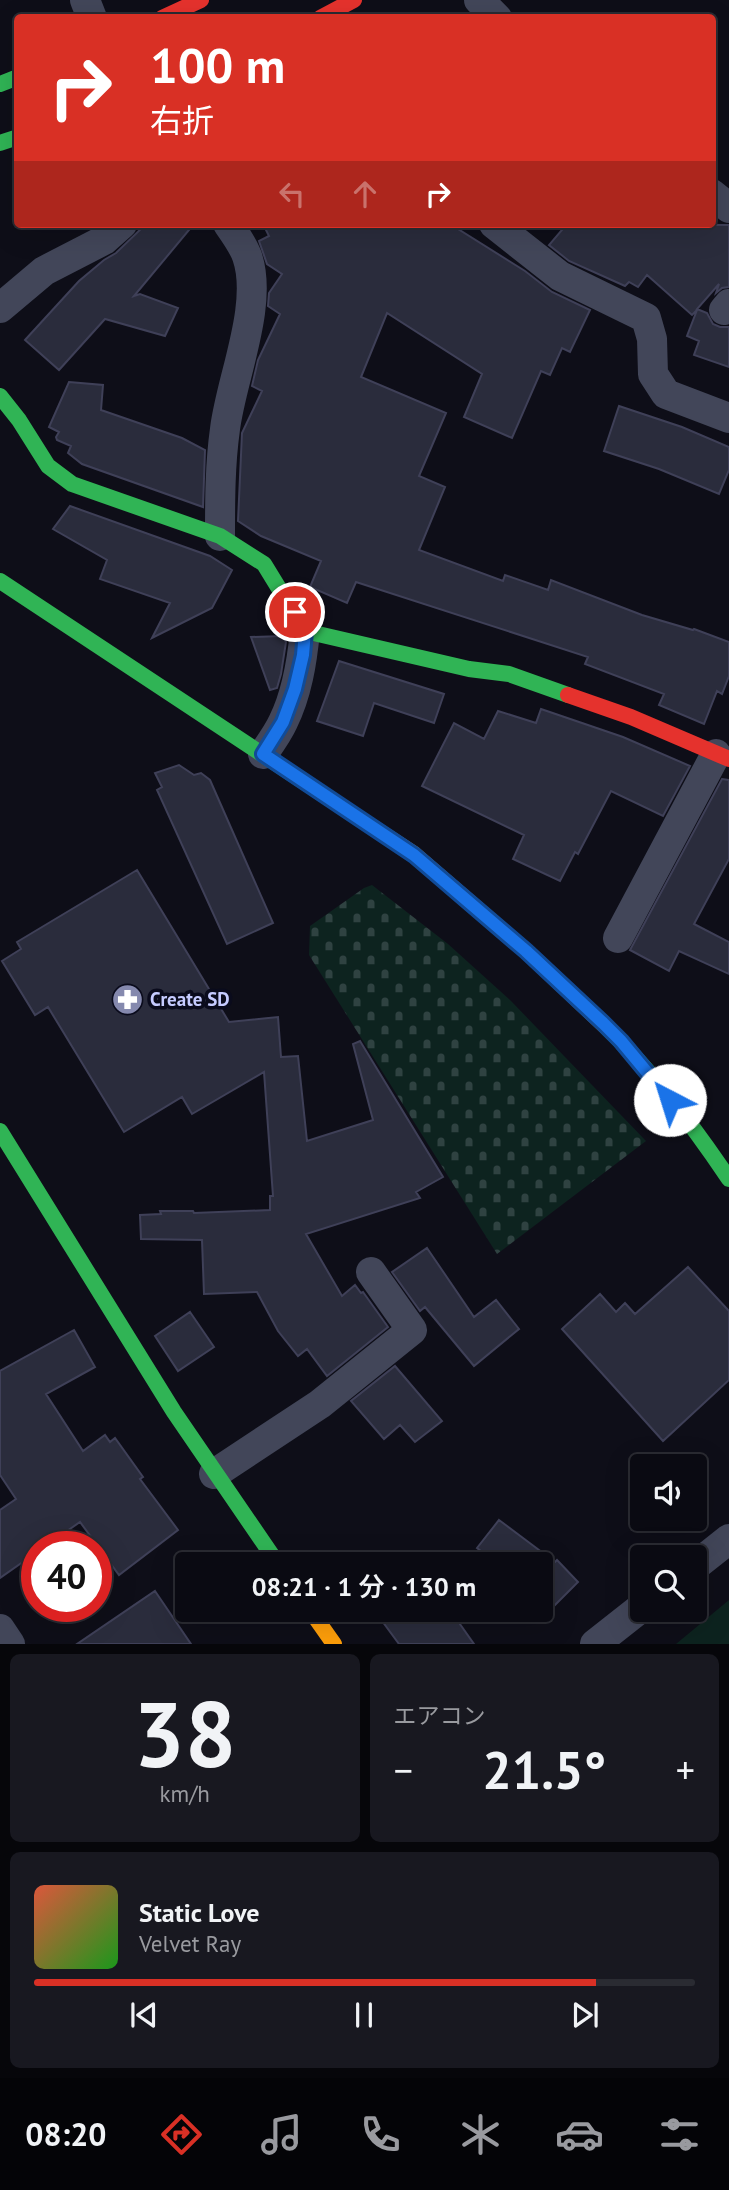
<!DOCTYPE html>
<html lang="ja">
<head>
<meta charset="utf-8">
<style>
	:root { --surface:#0a0a12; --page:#181820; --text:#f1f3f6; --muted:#999a9f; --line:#2a2b32; --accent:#d93025 }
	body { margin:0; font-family:"PT Sans","Noto Sans JP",sans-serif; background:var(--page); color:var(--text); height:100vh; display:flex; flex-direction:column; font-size:26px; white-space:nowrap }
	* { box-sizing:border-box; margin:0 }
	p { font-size:23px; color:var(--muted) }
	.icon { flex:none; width:38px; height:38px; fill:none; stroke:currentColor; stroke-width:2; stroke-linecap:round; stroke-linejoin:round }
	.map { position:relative; height:1644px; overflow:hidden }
	.panel { display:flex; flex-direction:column; gap:10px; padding:10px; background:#06060a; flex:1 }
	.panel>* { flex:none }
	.banner { position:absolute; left:14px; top:14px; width:702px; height:214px; border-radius:7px; box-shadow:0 7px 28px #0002,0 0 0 2px var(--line); background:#d93025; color:#fff; overflow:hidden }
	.buttons { position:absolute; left:630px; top:1454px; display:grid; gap:14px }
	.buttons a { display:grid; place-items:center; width:77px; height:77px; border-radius:7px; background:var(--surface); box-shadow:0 7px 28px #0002,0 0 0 2px var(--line); font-size:35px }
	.speed { position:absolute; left:21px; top:1531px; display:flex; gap:14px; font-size:35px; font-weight:700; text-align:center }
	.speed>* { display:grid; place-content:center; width:91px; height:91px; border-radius:50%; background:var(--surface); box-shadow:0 7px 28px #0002,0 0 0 2px var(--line); line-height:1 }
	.speed .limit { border:10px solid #d22; background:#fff; color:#111 }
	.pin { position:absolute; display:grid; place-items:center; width:60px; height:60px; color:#fff; margin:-30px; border:4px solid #fff; border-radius:50%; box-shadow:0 2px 7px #0007 }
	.me { position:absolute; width:77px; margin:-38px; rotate:320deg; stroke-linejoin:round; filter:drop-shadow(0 0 5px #0008) }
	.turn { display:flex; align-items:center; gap:24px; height:147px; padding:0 21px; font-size:32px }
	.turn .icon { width:91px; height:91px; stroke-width:2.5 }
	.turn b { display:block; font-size:49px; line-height:60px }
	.lanes { display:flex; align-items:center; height:66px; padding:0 21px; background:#0003; justify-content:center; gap:35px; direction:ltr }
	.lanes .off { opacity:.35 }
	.big { font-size:52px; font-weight:600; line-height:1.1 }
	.panel .card { flex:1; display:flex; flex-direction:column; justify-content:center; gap:10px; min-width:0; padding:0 24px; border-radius:10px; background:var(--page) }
	.panel .dial { align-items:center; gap:0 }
	.dial b { font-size:91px; line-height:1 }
	.song { display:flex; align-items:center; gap:21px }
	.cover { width:84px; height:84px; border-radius:10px; background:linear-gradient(135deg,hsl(10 70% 55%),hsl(120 70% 35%)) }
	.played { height:7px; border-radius:4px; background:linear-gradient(90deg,var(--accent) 85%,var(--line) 85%) }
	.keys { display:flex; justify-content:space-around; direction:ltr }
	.heat { display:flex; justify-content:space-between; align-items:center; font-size:38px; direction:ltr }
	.panel .tiles { flex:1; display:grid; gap:10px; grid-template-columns:1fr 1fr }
	.card:last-child { grid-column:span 2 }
	.trip { position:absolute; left:175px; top:1552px; width:378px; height:70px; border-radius:7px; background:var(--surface); box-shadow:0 7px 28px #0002,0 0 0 2px var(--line); font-weight:600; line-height:70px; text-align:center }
	.tab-bar { display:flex; height:112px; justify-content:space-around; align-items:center; background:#040407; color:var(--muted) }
	.tab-bar .icon { width:49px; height:49px }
	.tab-bar .current { color:var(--accent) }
	.tab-bar b { font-size:32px; color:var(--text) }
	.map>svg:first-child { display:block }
	.green { fill:#0d231f }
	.cemetery { fill:url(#cemetery-stones) }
	.building { fill:#2a2c3c; stroke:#3f4058; stroke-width:2 }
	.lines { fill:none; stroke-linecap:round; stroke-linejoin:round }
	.street { stroke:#424659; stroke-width:30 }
	.fast { stroke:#30b455; stroke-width:16 }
	.slow { stroke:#ff9f0a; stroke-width:16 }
	.jam { stroke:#e5322d; stroke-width:16 }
	.route-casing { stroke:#114b97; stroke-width:18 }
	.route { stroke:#1a73e8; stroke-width:12 }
	.labels { text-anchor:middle; stroke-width:7; stroke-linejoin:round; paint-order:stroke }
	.poi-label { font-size:19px; font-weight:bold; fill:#c5cbff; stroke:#0a0b1c; text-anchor:start }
</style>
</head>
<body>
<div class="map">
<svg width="729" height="1644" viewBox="0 0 729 1644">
	<defs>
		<pattern id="cemetery-stones" width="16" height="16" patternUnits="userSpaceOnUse" patternTransform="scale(1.75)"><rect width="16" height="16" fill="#0d231f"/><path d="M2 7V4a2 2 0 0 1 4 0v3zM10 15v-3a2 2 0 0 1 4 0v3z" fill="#2f4241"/></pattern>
	</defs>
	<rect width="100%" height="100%" fill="#0e0e18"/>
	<path class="green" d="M 729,1600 L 729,1644 L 676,1644 Z"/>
	<path class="cemetery" d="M 372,885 L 448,944 L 511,1001 L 646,1141 L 497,1254 L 309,955 L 310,926 L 364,888 Z"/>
	<path class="building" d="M 146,224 L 194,224 L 134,296 L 140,294 L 178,308 L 165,336 L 105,319 L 59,370 L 25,340 L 79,281 L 104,260 L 116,253 Z
		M 263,224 L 450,224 L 525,271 L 552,292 L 590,310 L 570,352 L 562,348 L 550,375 L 541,371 L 512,438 L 464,417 L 482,374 L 387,313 L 361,377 L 446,413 L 419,476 L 445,487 L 419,550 L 503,581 L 505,575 L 548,590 L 551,580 L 642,615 L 693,630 L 694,629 L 729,642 L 729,676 L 722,694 L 717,691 L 704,724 L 659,705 L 664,694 L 585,664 L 588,657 L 356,582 L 347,603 L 310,587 L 321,561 L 261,536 L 238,521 L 242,433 L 262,391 L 252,386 L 258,360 L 280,314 L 268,306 L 269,293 L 282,274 L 267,264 L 259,241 L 269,236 Z
		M 567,224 L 729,225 L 729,287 L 722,288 L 716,293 L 719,284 L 697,309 L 707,313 L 713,324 L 720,327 L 729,327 L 729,367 L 694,355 L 699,341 L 687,336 L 697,310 L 692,315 L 647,275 L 638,287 L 629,282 L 625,286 L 569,261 L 549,245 Z
		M 69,382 L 103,385 L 101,410 L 182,438 L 205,450 L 203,507 L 82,464 L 68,453 L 71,446 L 57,440 L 56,437 L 59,432 L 49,427 Z
		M 619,406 L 682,427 L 729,447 L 729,470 L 719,494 L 659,469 L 604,451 Z
		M 70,506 L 210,556 L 232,570 L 212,608 L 152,638 L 170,603 L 100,579 L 107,560 L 53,529 Z
		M 282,636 L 286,642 L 281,674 L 277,688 L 270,690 L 251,637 Z
		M 339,661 L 444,694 L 434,723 L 374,703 L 363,736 L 317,721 Z
		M 541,709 L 623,737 L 690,766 L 663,816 L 611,791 L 578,854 L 575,852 L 560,881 L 513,859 L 524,835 L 422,786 L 454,723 L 484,739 L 498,711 L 536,723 Z
		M 179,765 L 194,775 L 201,773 L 210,780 L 273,923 L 227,944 L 157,790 L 162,787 L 155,773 Z
		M 722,779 L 729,780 L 729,859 L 694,924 L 729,942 L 729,974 L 679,951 L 669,971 L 630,950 Z
		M 137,870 L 229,1022 L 278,1017 L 281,1057 L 298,1056 L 307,1141 L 373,1120 L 353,1044 L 360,1041 L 443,1177 L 416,1192 L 420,1198 L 306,1234 L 342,1296 L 355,1285 L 361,1293 L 363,1292 L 388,1327 L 327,1376 L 307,1349 L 298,1356 L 278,1331 L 257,1292 L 204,1294 L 202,1240 L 141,1239 L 140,1215 L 161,1214 L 160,1211 L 193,1211 L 194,1213 L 270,1210 L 270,1196 L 273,1196 L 264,1072 L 192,1114 L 182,1097 L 124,1132 L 48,1007 L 35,1015 L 2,961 L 21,949 L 17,942 Z
		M 427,1248 L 474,1317 L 496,1300 L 519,1329 L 474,1366 L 425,1307 L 420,1311 L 392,1272 Z
		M 688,1267 L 729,1311 L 729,1380 L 663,1441 L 562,1329 L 600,1294 L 616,1312 L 625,1303 L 635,1314 Z
		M 190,1312 L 214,1347 L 178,1371 L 155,1336 Z
		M 74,1330 L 95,1367 L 46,1394 L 83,1451 L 105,1435 L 110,1442 L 115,1438 L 143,1477 L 140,1479 L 178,1530 L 119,1575 L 80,1522 L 44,1547 L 37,1547 L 37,1552 L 0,1578 L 0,1510 L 16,1499 L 0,1475 L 0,1371 Z
		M 395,1366 L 442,1421 L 415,1442 L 400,1425 L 384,1439 L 351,1401 Z
		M 499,1520 L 555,1562 L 557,1560 L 578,1582 L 541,1619 L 541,1564 L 498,1564 L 477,1548 Z
		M 155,1591 L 191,1644 L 77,1644 Z
		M 374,1610 L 450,1610 L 474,1644 L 399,1644 Z"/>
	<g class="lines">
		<path class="street" d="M 85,0 L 92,18
			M 479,0 L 497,18
			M 712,194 L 729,208
			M 494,224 L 560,276 L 646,318 L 652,339 L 653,374 L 666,394 L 729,418
			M 0,308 L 44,271 L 104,240 L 122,224
			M 724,310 L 729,304
			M 220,536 C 220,500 220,465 225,429 C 231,379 264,305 247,256 C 243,245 235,234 228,224
			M 263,754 C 270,744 278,733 283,722 C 297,694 302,662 305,631
			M 618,938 L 716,754
			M 214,1474 L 320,1404 L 412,1330 L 371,1272
			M 695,1566 L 729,1539
			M 0,1629 L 10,1644
			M 595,1644 L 642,1607"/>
		<path class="fast" d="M 0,84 L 18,77
			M 0,143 L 18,137
			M 0,396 L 19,420 L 48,466 L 72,484 L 220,536 L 264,564 L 305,631 L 469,669 L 509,674 L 568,695
			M 0,581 L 351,813
			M 605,1026 C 650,1069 694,1127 729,1179
			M 0,1131 L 174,1412 L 278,1564"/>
		<path class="slow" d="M 351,813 L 414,854 L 526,951 L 605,1026
			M 310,1610 L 334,1644"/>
		<path class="jam" d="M 162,18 L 201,0
			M 320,18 L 354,0
			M 568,695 L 631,717 L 729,759"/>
	</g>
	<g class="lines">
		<defs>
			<path id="route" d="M 295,612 L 305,631 L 303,655 L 295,689 L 283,722 L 263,754 L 414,855 L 526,951 L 603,1023 L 621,1041 L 670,1100"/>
		</defs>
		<use href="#route" class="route-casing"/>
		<use href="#route" class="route"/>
	</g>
	<defs>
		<symbol id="pharmacy-disc" viewBox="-11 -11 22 22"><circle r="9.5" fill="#8589ae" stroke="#0a0b1c"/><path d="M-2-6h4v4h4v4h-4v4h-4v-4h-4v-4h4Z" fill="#fff"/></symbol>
	</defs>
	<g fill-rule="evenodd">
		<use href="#pharmacy-disc" x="110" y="982" width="35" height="35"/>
	</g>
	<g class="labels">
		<g class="poi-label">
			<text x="150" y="1006">Create SD</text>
		</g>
	</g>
</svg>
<div class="buttons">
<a><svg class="icon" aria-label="sound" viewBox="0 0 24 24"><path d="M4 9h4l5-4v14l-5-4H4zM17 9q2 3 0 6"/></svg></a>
<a><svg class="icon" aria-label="search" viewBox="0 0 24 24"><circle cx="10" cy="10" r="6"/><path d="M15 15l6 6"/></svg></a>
</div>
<div class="speed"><div class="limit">40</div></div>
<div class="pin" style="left:295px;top:612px;background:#d93025"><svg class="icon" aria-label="arrive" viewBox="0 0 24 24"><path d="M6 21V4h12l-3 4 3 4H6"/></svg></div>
<svg class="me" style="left:670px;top:1100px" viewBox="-20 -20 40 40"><circle r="19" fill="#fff"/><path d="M0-13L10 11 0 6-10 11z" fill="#1a73e8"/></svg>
<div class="trip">08:21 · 1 分 · 130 m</div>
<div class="banner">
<div class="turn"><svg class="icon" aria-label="right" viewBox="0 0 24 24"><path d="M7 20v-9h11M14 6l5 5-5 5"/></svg><div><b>100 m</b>右折</div></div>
<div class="lanes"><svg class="icon off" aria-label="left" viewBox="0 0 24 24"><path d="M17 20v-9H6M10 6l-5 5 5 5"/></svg><svg class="icon off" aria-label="ahead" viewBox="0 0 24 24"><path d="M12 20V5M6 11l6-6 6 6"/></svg><svg class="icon" aria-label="right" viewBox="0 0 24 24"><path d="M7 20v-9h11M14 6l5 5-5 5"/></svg></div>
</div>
</div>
<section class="panel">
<div class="tiles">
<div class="card dial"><b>38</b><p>km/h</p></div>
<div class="card"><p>エアコン</p>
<div class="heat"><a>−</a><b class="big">21.5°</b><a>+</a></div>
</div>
<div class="card">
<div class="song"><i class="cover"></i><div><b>Static Love</b><p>Velvet Ray</p></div></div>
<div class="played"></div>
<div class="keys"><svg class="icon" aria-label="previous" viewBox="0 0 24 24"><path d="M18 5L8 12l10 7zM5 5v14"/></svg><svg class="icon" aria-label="pause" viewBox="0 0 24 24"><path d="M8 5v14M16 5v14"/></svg><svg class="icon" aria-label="next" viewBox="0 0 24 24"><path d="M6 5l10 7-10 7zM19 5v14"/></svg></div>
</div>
</div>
</section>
<nav class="tab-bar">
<b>08:20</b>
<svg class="icon current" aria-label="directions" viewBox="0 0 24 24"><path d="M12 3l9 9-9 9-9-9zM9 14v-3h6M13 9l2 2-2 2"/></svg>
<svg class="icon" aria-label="music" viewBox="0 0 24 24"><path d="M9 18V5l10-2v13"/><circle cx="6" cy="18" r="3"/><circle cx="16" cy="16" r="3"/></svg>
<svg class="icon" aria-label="phone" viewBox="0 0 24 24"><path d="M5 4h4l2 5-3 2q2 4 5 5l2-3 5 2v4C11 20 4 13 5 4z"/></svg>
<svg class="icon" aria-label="climate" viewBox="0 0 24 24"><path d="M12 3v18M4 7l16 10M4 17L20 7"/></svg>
<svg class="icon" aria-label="car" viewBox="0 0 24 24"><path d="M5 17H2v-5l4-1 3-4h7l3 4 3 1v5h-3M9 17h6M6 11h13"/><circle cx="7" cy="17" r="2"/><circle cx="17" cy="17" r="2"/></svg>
<svg class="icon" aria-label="filters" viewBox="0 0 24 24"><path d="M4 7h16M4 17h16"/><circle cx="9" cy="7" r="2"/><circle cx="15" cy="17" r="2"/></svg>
</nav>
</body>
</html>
